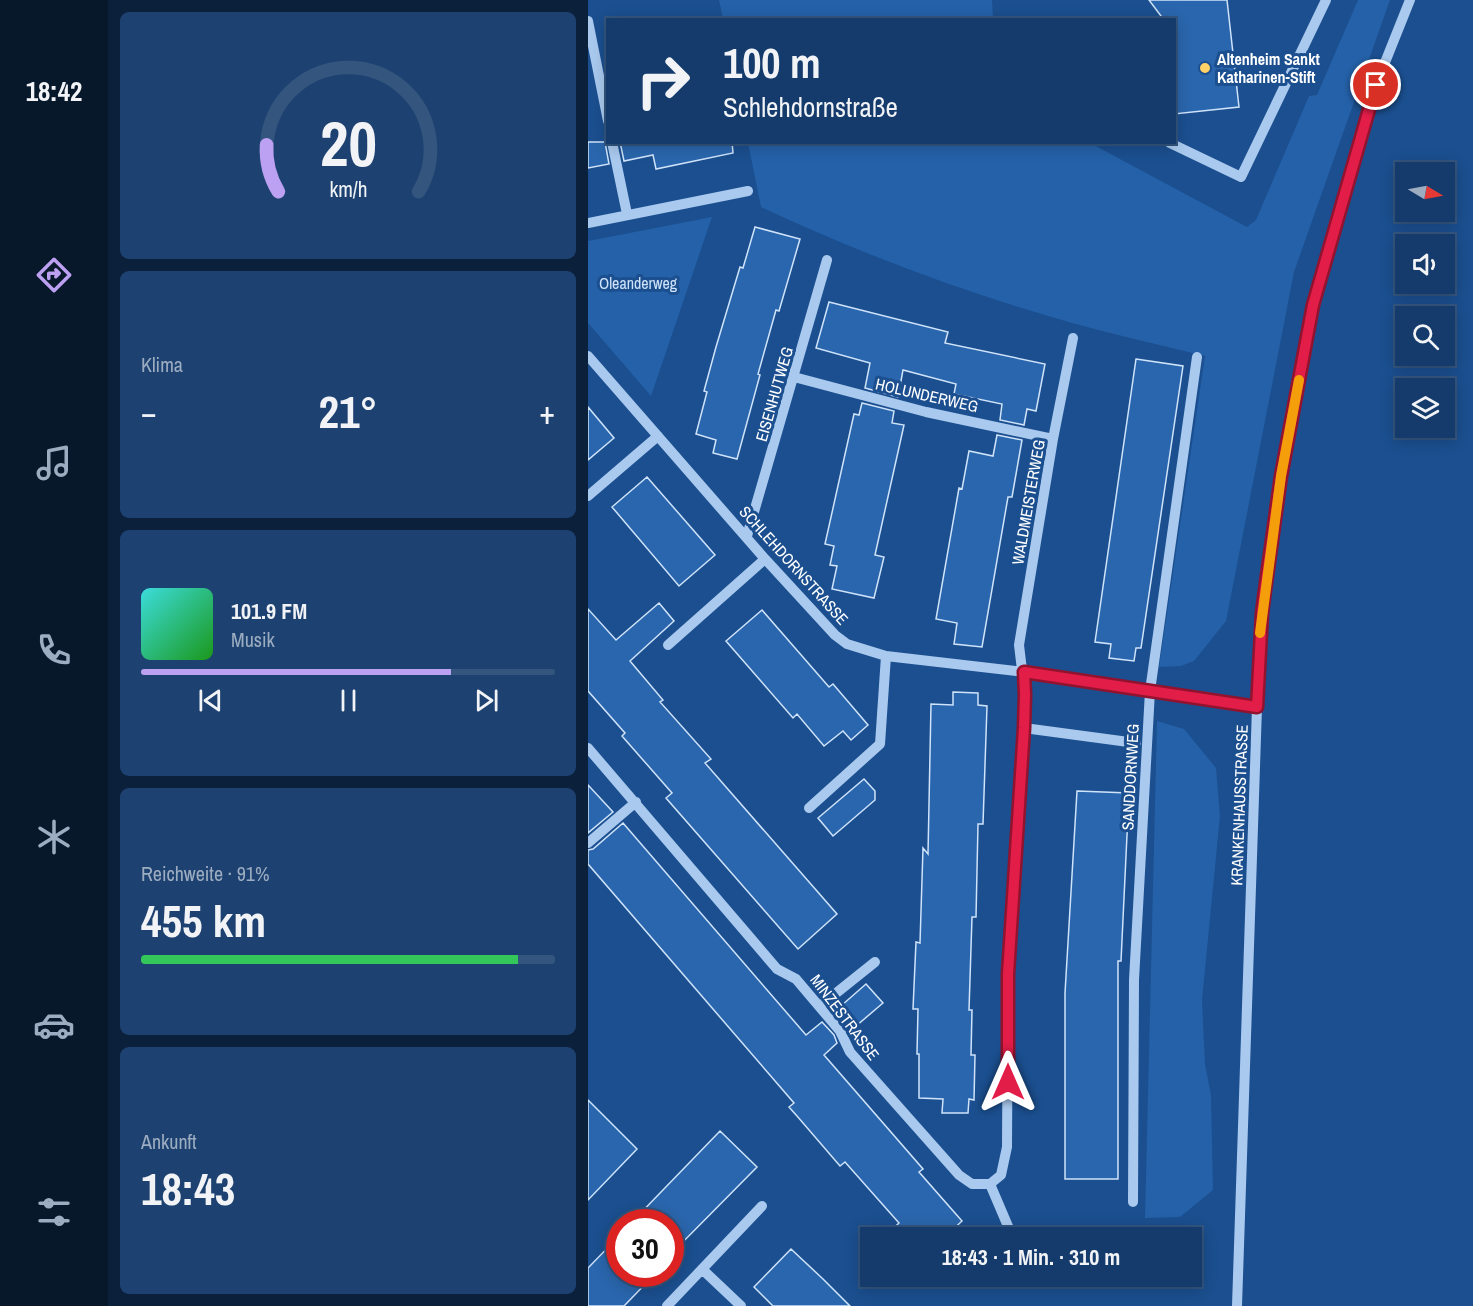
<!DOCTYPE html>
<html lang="de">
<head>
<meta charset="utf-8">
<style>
	:root { --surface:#143b6b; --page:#1d4271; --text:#f1f3f6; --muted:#9dadc1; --line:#33557e; --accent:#bca0f2 }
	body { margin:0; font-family:"Archivo Narrow",sans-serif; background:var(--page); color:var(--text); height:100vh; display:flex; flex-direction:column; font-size:22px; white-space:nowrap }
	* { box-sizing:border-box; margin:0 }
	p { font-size:20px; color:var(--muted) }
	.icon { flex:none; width:33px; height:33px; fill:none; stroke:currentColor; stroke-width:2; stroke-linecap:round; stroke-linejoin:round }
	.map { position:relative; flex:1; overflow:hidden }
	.side { display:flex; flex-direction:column; gap:12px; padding:12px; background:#0b203b; width:480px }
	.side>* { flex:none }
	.banner { position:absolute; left:18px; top:18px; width:570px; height:126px; border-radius:0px; box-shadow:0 3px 15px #0003,0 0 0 2px var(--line); background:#143b6b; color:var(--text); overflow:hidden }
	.needle { width:39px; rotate:100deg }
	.tools { position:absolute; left:807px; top:162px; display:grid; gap:12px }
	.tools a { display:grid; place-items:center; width:60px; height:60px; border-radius:0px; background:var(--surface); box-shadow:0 3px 15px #0003,0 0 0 2px var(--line); font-size:30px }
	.speed { position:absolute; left:18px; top:1209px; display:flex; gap:12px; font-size:30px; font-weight:700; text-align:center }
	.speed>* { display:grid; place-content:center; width:78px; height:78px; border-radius:50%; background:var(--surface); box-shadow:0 3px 15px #0003,0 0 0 2px var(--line); line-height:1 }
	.speed .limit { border:9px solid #d22; background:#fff; color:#111 }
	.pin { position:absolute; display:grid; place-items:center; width:51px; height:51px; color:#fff; margin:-26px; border:3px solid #fff; border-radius:50%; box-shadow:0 2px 6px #0007 }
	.me { position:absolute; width:66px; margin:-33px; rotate:0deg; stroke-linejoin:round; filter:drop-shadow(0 0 4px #0008) }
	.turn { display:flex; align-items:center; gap:21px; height:126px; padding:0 18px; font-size:27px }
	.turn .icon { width:78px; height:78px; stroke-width:2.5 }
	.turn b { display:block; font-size:42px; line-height:51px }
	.big { font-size:45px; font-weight:700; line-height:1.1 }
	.side .card { flex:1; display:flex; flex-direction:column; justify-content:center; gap:9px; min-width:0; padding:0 21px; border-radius:9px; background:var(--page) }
	.side .dial { align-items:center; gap:0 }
	.dial svg { height:156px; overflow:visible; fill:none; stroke:var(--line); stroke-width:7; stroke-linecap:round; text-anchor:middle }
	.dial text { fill:var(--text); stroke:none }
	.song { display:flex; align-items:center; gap:18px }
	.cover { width:72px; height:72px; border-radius:9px; background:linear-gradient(135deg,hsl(180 70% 55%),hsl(120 70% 35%)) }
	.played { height:6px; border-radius:3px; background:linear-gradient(90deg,var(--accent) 75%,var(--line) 75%) }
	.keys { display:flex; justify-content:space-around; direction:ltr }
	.heat { display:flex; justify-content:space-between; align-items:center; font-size:33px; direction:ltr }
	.charge { height:9px; border-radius:4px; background:linear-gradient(90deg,#34c759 91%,var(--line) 0) }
	.trip { position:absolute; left:272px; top:1227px; width:342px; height:60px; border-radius:0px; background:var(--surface); box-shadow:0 3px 15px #0003,0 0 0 2px var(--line); font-weight:700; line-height:60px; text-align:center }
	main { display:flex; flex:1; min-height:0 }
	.dock { display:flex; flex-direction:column; width:108px; justify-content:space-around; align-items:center; background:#08182b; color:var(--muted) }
	.dock .icon { width:42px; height:42px }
	.dock .current { color:var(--accent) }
	.dock b { font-size:27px; color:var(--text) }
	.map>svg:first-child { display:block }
	.green { fill:#2461a8 }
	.building { fill:#2a66ad; stroke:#cfe3fa; stroke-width:1.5 }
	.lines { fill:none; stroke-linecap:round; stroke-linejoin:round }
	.minor { stroke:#a9c9ee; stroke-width:10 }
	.route-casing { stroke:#92132f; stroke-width:15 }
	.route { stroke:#e11d48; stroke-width:10 }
	.slow { stroke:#f59e0b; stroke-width:10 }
	.poi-dot { fill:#ffd166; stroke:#1b4f8f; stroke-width:2 }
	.labels { text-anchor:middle; stroke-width:6; stroke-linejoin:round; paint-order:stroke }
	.poi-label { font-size:16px; font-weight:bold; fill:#fff; stroke:#1b4f8f; text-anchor:start }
	.park-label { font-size:16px; fill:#cfe3fa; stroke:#1b4f8f }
	.street-label { font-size:16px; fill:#fff; stroke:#1b4f8f }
</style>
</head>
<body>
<main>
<nav class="dock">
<b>18:42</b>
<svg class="icon current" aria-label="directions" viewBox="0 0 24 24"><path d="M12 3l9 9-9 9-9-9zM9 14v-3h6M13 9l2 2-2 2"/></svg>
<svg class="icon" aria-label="music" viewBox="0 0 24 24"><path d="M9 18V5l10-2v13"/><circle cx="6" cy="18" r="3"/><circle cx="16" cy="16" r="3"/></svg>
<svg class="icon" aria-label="phone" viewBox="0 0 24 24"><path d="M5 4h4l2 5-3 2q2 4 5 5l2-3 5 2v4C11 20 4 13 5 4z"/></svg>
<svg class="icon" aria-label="climate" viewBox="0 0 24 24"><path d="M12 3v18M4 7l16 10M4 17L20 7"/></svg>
<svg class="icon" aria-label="car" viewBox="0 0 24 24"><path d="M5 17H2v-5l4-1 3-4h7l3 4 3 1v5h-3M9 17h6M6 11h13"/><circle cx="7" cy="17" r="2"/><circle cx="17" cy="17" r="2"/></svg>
<svg class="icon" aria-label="filters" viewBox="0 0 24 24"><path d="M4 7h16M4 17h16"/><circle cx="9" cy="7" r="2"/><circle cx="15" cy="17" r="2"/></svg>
</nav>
<section class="side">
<div class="card dial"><svg viewBox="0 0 100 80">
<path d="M14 69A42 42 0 1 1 86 69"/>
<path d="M14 69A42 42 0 0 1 8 45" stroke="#bca0f2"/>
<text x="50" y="56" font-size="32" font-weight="700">20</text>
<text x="50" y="72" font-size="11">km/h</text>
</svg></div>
<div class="card"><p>Klima</p>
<div class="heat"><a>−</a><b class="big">21°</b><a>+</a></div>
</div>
<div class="card">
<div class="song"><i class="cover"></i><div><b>101.9 FM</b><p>Musik</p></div></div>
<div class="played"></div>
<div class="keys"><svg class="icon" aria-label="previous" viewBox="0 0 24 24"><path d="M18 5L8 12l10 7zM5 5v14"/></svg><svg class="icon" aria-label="pause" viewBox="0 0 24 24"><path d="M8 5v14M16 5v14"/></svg><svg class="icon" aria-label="next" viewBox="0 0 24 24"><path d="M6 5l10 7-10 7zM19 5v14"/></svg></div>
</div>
<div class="card"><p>Reichweite · 91%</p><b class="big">455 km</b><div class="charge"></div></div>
<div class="card"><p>Ankunft</p><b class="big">18:43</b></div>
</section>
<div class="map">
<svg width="885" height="1306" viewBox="0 0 885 1306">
	<rect width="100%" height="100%" fill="#1b4f8f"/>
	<path class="green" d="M 131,0 L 404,0 L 405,19 L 135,19 Z
		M 770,0 L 802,0 L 706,272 L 638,621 L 606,661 L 593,666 L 571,667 L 617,356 C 573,345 528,335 484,323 C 378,293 273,254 173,207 L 160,143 L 502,143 L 659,227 L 668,220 L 721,96 L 729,95 Z
		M 124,217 L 63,396 L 0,323 L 0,241 Z
		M 569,721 L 596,729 L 628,768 L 632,816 L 614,1000 L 617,1064 L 623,1095 L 625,1190 L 592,1217 L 557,1218 Z"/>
	<path class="building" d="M 561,0 L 639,0 L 651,107 L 586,114 L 586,20 L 576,20 Z
		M 0,142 L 17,142 L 21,164 L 0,168 Z
		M 32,142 L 144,142 L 145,153 L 68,169 L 65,155 L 36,161 Z
		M 167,227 L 212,239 L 191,311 L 188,310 L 170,374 L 172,375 L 149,459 L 125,453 L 128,440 L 108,434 L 119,392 L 116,391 L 128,347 L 152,267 L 155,268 Z
		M 241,302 L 360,332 L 357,343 L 457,364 L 448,411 L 439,409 L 436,425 L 412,420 L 414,404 L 366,394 L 368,384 L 315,370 L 310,397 L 277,388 L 282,363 L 228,348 Z
		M 548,359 L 595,366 L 553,648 L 548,648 L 546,661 L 521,658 L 523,644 L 507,642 Z
		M 274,403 L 306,411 L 304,423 L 316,425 L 287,555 L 296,557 L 286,598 L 244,589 L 249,566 L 242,565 L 246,546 L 237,544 L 266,414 L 271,415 Z
		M 0,407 L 26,438 L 0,460 Z
		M 409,435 L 434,440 L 424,497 L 420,497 L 394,647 L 366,644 L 369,623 L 348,619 L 371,488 L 374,489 L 381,451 L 405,456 Z
		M 59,477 L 127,555 L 91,586 L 24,507 Z
		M 71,603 L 86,621 L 42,661 L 75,700 L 72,702 L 123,759 L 117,763 L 249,914 L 210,949 L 78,798 L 84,793 L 34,736 L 37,733 L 0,691 L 0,609 L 28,640 Z
		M 174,610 L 241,687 L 245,684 L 280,725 L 263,740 L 255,731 L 236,746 L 209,714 L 205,718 L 138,641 Z
		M 365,692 L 390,693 L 390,705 L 399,706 L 395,824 L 390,824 L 388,917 L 384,917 L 381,1010 L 384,1010 L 383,1055 L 387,1055 L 386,1100 L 381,1099 L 380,1113 L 354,1113 L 355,1099 L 331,1098 L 331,1054 L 329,1054 L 330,1009 L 325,1009 L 328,942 L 332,943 L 335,848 L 340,854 L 343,704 L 365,705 Z
		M 276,779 L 287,791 L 287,800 L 245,836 L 230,818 Z
		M 0,785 L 25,812 L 0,833 Z
		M 489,791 L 541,793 L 533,961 L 530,961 L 530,1179 L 477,1179 L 477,993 Z
		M 35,823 L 218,1035 L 234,1022 L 246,1035 L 249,1043 L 236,1055 L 335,1169 L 331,1172 L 374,1221 L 356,1238 L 295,1238 L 311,1223 L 257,1162 L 252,1166 L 209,1116 L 201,1107 L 206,1103 L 0,864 L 0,850 L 5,849 Z
		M 278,984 L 295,1003 L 261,1032 L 246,1012 Z
		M 0,1100 L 49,1149 L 0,1200 Z
		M 132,1131 L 169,1167 L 82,1255 L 82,1222 L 44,1222 Z
		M 32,1235 L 32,1274 L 67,1274 L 36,1306 L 0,1306 L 0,1268 Z
		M 203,1249 L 235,1279 L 262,1306 L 185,1306 L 166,1287 Z"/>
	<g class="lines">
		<path class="minor" d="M 0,21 L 20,121
			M 24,142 L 39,214
			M 582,143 L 653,177 L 738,0
			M 0,223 L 160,191
			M 0,356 L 177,559 L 247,635 L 259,644 L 298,656 L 436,672 L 669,707
			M 206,377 L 338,412 L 465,439
			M 0,496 L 70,436
			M 159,536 L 239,260
			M 80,645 L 177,559
			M 436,728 L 548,743
			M 0,748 L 189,969 L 208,979 L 252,1031 L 262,1052 L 371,1175 L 384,1184 L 402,1184
			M 221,808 L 292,744 L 298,656
			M 0,843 L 48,802
			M 232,1006 L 287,962
			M 402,1184 L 413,1175 L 419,1147 L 420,974 L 437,695 L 431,645 L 465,439 L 485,338
			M 402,1184 L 425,1238
			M 545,1202 L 546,980 L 562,691 L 609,357
			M 114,1269 L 153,1306
			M 79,1306 L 174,1206
			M 649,1306 L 669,707 L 674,613 L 693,476 L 725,305 L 788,85 L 822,0"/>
	</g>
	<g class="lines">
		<defs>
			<path id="route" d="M 420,1082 L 420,974 L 436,728 L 437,695 L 436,672 L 669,707 L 674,613 L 677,590 L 693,476 L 725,305 L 788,85"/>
		</defs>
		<use href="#route" class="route-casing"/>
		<use href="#route" class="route"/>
		<path class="slow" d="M 672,633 L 693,476 L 711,380"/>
	</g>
	<circle class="poi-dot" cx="617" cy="68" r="6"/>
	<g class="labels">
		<g class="poi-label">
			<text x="629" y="65">Altenheim Sankt<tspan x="629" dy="18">Katharinen-Stift</tspan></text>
		</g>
		<g class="park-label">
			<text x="50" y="289">Oleanderweg</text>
		</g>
		<g class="street-label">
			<text transform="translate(186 394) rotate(-74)" y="6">EISENHUTWEG</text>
			<text transform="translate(339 395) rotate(13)" y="6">HOLUNDERWEG</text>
			<text transform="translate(440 502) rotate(-80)" y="6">WALDMEISTERWEG</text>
			<text transform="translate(206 565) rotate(48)" y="6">SCHLEHDORNSTRASSE</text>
			<text transform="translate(542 777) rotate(-87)" y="6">SANDDORNWEG</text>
			<text transform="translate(651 805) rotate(-88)" y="6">KRANKENHAUSSTRASSE</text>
			<text transform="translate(257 1017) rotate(53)" y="6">MINZESTRASSE</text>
		</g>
	</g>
</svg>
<div class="tools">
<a><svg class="needle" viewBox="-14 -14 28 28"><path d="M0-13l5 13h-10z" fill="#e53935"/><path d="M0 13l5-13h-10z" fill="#9dadc1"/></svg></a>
<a><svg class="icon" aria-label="sound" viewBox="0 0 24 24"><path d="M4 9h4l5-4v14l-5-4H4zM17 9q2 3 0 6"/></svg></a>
<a><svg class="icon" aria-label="search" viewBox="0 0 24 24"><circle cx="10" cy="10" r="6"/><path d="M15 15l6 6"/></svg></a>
<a><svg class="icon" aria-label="layers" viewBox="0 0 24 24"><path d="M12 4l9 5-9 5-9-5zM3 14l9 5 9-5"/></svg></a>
</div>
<div class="speed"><div class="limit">30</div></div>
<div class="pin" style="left:788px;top:85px;background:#d93025"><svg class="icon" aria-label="arrive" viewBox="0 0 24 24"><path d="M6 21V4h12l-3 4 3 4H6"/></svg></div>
<svg class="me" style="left:420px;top:1082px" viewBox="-20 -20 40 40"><path d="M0-17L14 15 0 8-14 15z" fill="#e11d48" stroke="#fff" stroke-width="4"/></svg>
<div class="trip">18:43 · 1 Min. · 310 m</div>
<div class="banner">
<div class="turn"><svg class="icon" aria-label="right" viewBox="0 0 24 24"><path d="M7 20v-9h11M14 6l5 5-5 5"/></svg><div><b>100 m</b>Schlehdornstraße</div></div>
</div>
</div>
</main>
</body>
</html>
